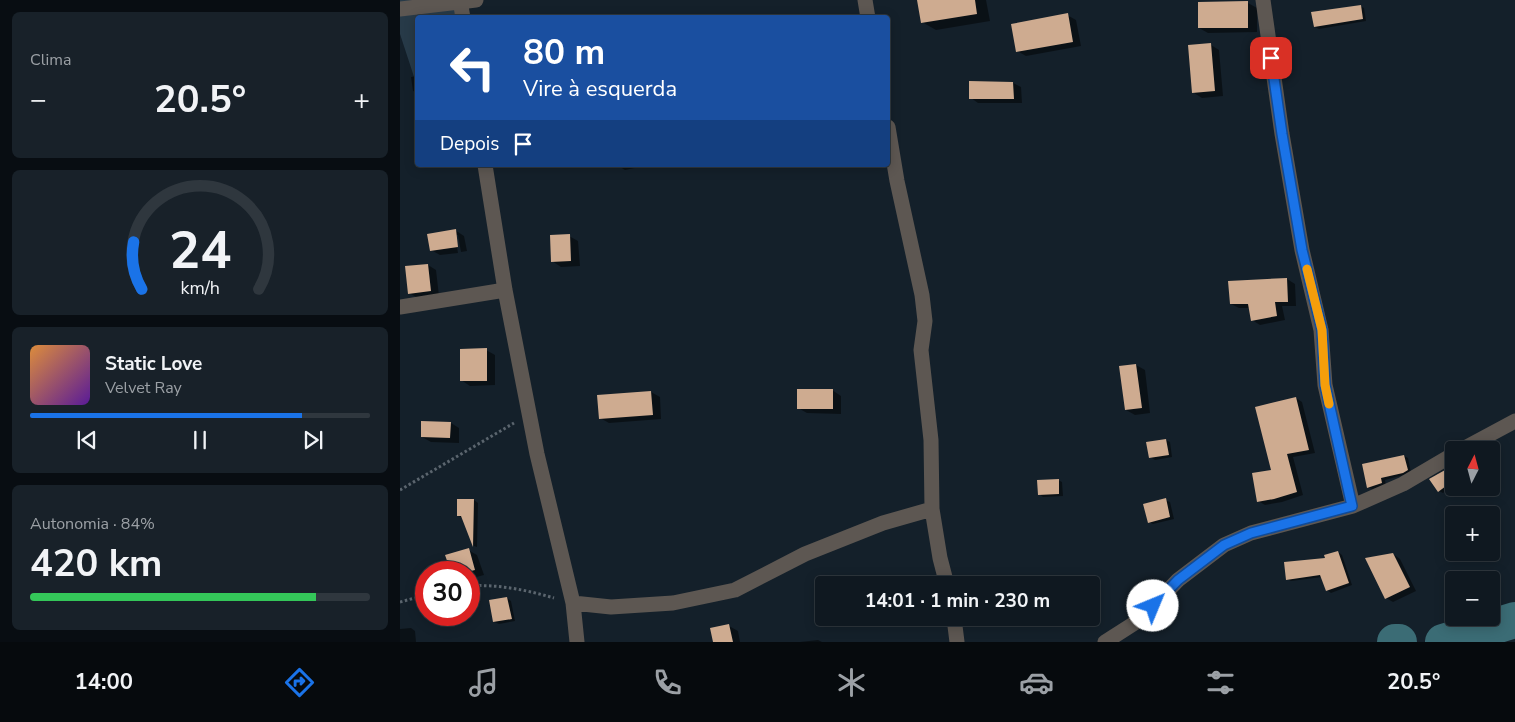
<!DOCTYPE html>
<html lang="pt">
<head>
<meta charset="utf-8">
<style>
	:root { --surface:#0f1820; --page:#182129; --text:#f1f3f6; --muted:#9ba0a5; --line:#2f373e; --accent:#1a73e8 }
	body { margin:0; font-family:"Nunito Sans",sans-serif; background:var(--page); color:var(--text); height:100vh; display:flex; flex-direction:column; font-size:19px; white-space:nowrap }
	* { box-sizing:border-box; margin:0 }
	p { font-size:16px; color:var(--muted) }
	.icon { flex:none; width:28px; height:28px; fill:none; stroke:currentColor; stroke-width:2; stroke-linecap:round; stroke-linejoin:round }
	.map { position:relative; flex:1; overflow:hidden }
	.panel { display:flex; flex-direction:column; gap:12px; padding:12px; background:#080d12; width:400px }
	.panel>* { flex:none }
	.guide { position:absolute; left:15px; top:15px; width:475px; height:152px; border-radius:5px; box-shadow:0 2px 12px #0003,0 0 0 1px var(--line); background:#1a4fa0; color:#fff; overflow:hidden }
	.needle { width:32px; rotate:6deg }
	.fabs { position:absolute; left:1045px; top:441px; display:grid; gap:10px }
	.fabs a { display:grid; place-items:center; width:55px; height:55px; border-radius:5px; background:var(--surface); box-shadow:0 2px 12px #0003,0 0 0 1px var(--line); font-size:25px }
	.speed { position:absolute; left:15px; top:561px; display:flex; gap:10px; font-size:25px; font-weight:700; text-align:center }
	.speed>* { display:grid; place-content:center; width:65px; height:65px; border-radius:50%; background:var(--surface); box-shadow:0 2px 12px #0003,0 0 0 1px var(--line); line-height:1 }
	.speed .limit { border:8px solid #d22; background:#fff; color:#111 }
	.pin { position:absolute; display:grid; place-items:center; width:42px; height:42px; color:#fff; margin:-21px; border-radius:10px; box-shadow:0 2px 8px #0006 }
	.me { position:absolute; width:55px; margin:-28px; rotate:45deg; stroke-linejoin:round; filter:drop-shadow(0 0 4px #0008) }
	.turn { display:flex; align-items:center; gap:18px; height:105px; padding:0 25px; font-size:22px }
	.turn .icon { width:65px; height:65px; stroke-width:2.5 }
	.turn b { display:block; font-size:35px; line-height:42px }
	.then { display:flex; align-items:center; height:48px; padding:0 25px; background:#0003; gap:10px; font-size:19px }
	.big { font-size:38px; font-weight:700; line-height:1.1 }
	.panel .tile { flex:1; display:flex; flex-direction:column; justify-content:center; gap:8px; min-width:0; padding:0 18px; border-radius:8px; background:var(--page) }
	.panel .dial { align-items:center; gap:0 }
	.dial svg { height:130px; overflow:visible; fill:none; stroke:var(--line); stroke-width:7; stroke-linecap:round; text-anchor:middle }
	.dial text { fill:var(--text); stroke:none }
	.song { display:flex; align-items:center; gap:15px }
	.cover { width:60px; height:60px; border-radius:8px; background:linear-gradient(135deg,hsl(30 70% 55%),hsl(270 70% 35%)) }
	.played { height:5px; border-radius:2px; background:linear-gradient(90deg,var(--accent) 80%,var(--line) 80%) }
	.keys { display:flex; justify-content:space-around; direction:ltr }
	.heat { display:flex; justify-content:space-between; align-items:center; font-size:28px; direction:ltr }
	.charge { height:8px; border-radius:4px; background:linear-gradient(90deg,#34c759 84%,var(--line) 0) }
	.trip { position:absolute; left:415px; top:576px; width:285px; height:50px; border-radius:5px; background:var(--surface); box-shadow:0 2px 12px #0003,0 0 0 1px var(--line); font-weight:700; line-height:50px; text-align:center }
	.dock { display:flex; height:80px; justify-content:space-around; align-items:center; background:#060a0d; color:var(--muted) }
	.dock .icon { width:35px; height:35px }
	.dock .on { color:var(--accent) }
	.dock b { font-size:22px; color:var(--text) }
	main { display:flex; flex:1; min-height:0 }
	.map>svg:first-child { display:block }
	.green { fill:#273a48 }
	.shadow { fill:#0007 }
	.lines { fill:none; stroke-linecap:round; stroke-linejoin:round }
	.river { stroke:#3b6c75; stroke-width:36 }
	.building { fill:#ceab90 }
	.path { stroke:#5b656e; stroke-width:3; stroke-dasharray:2.5 2.5; stroke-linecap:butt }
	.minor { stroke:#5d5752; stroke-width:15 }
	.route-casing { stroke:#114b97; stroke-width:12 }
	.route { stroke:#1a73e8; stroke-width:9 }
	.slow { stroke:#f59e0b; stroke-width:9 }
</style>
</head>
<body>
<main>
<section class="panel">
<div class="tile"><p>Clima</p>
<div class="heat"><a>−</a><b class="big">20.5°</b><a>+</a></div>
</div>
<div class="tile dial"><svg viewBox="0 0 100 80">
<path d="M14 69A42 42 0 1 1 86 69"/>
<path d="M14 69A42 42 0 0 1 9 40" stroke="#1a73e8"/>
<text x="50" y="56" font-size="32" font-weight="700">24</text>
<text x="50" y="72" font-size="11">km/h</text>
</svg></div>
<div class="tile">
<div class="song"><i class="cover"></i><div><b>Static Love</b><p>Velvet Ray</p></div></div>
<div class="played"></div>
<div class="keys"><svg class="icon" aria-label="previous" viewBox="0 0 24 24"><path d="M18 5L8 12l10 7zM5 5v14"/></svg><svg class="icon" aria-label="pause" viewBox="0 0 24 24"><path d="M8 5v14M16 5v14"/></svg><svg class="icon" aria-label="next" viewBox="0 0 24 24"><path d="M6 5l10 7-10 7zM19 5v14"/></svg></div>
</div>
<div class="tile"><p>Autonomia · 84%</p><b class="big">420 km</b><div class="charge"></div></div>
</section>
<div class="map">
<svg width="1115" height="642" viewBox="0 0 1115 642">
	<rect width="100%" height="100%" fill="#14202a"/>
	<path class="green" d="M 0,0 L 56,0 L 60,17 L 18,18 L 17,86 L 0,34 Z"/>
	<path class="shadow" d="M 518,0 L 586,0 L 590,21 L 536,30 L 522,22 Z
		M 848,3 L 857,8 L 857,32 L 808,33 L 799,28 Z
		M 960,6 L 964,8 L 966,21 L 919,29 L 915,27 Z
		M 667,15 L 676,20 L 681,46 L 626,56 L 617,51 Z
		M 811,45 L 819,50 L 823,96 L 802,98 L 794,93 Z
		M 18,76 L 18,93 L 13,91 L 11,77 Z
		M 570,83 L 613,83 L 621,87 L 622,103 L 578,103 L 571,98 Z
		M 217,165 L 249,165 L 225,170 Z
		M 55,230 L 64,236 L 67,251 L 61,252 L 58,235 L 55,235 L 58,253 L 40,255 L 31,250 Z
		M 169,236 L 178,241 L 180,266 L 161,267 L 152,261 Z
		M 28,265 L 36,270 L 39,296 L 18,298 L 9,293 Z
		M 887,279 L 895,284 L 896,306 L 882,306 L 885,320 L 860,325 L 852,320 L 850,308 L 839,308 L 831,304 Z
		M 86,350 L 95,355 L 95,385 L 70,386 L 61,380 Z
		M 736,365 L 745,370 L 750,413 L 735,415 L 726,410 Z
		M 432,390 L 441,396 L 441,414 L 407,413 L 398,408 Z
		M 251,392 L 260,397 L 261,419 L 209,423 L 200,418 Z
		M 896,398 L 902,402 L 915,453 L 893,457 L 903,495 L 882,502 L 865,505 L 858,501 L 873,471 Z
		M 51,423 L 59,428 L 59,443 L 31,442 L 22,437 Z
		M 766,440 L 770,442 L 772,457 L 755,460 L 750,457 Z
		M 1004,456 L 1008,458 L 1011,473 L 985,480 L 986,485 L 972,489 L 968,487 Z
		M 1054,469 L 1054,485 L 1043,493 L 1039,491 Z
		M 658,480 L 662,482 L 663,496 L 643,497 L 639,494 Z
		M 74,500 L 78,503 L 77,547 L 74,546 L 63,518 L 58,516 Z
		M 765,500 L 770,502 L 774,519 L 753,524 L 749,522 Z
		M 68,550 L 77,555 L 84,575 L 69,579 L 69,572 L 52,572 L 47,556 Z
		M 938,552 L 942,555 L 952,585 L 931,593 L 927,590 L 922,577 L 891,581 L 887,579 Z
		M 993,554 L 1000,559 L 1016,591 L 993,602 L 986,598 Z
		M 107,598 L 111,601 L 115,621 L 99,624 L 94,622 Z
		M 329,626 L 338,631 L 340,642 L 314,642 Z
		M 11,628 L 15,631 L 16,642 L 0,642 L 0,629 Z
		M 418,640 L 422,642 L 400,642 Z"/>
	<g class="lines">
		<path class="river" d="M 995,642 L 999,642
			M 1043,642 L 1115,620"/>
	</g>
	<path class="building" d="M 517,0 L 575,0 L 577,14 L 521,23 Z
		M 848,1 L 848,28 L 798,28 L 798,2 Z
		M 961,5 L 963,19 L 914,27 L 911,12 Z
		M 668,13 L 673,42 L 616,52 L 611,24 Z
		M 811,43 L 815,91 L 792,93 L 788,45 Z
		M 569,81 L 613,82 L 614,99 L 569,99 Z
		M 56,229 L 58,247 L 30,251 L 27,234 Z
		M 170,234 L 171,261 L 151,262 L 150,235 Z
		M 28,264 L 31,291 L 8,294 L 5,266 Z
		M 887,278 L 888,302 L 875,302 L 877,316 L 851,321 L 848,304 L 830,304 L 828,281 Z
		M 87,348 L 87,381 L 60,381 L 60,349 Z
		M 736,364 L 742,408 L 725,410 L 719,366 Z
		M 397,389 L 433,389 L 433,409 L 397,409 Z
		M 251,391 L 253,415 L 199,419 L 197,395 Z
		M 896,397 L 909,450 L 887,454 L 897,492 L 874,499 L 857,502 L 852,473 L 871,470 L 855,407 Z
		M 21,421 L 51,422 L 50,438 L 21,437 Z
		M 766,439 L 769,455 L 749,458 L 746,442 Z
		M 1004,455 L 1008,470 L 1003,473 L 981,478 L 982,483 L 967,488 L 962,464 Z
		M 1054,465 L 1054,480 L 1038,492 L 1029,479 Z
		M 659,479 L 659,494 L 638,495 L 637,480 Z
		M 766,498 L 770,517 L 748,523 L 743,504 Z
		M 57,499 L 74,499 L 73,547 L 61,516 L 57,516 Z
		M 69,548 L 75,570 L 67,572 L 51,572 L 45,555 Z
		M 938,551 L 949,583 L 926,591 L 920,575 L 886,580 L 884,562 L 925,558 L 924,555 Z
		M 993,553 L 1010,587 L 985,599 L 965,558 Z
		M 107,597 L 112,619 L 93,622 L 89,600 Z
		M 329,624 L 333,642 L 313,642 L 310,628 Z"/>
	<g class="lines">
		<path class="path" d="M 0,490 L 114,423
			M 69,586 C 97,584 127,590 154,598
			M 0,602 L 26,595"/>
		<path class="minor" d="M 60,0 L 63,18
			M 465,0 L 468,18
			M 863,0 L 882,134 L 902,250 L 921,330 L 925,385 L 953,506
			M 0,9 L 76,0
			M 488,127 L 497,181 L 522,295 L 525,321 L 521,350 L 531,440 L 532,509 L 540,558 L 547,585
			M 85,165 L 105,290 L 137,454 L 173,603 L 177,642
			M 0,307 L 105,290
			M 1061,450 L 1115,421
			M 173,603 L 211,607 L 273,603 L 335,590 L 405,554 L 483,523 L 532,509
			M 554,618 L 557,642
			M 705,642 L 741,619 L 778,580 L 824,545 L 851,533 L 953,506 L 1003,484 L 1054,454"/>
	</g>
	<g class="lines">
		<defs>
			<path id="route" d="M 753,606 L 778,580 L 824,545 L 851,533 L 952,506 L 925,385 L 922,330 L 902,250 L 882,134 L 871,58"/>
		</defs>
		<use href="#route" class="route-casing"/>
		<use href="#route" class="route"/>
		<path class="slow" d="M 907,269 L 922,330 L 925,385 L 929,404"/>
	</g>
</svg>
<div class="fabs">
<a><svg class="needle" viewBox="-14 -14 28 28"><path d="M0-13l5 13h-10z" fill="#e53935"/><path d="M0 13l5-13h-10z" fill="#9ba0a5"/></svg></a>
<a>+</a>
<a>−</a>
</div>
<div class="speed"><div class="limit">30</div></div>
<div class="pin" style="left:871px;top:58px;background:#d93025"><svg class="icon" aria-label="arrive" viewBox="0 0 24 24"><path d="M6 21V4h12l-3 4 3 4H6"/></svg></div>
<svg class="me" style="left:753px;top:606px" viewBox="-20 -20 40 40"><circle r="19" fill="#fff"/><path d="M0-13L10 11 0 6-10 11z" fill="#1a73e8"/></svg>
<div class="trip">14:01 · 1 min · 230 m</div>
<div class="guide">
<div class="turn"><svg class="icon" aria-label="left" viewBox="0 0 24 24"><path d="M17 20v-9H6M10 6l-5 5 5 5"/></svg><div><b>80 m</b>Vire à esquerda</div></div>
<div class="then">Depois<svg class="icon" aria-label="arrive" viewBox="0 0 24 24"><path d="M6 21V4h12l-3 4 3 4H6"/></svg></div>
</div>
</div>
</main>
<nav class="dock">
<b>14:00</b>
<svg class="icon on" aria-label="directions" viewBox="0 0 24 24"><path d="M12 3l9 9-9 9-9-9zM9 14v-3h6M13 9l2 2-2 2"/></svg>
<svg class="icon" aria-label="music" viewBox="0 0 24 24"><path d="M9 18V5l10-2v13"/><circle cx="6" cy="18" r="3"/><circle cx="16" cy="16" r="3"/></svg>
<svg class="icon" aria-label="phone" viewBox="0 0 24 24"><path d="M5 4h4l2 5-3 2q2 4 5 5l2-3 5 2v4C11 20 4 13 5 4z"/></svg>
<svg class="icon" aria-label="climate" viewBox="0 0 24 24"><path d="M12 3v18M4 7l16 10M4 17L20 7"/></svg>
<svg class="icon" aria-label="car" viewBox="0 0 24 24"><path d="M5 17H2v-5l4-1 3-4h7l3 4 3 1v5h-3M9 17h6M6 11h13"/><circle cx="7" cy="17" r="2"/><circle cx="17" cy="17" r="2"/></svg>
<svg class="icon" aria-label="filters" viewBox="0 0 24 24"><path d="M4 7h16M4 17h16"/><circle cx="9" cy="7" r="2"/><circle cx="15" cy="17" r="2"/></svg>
<b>20.5°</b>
</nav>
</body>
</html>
